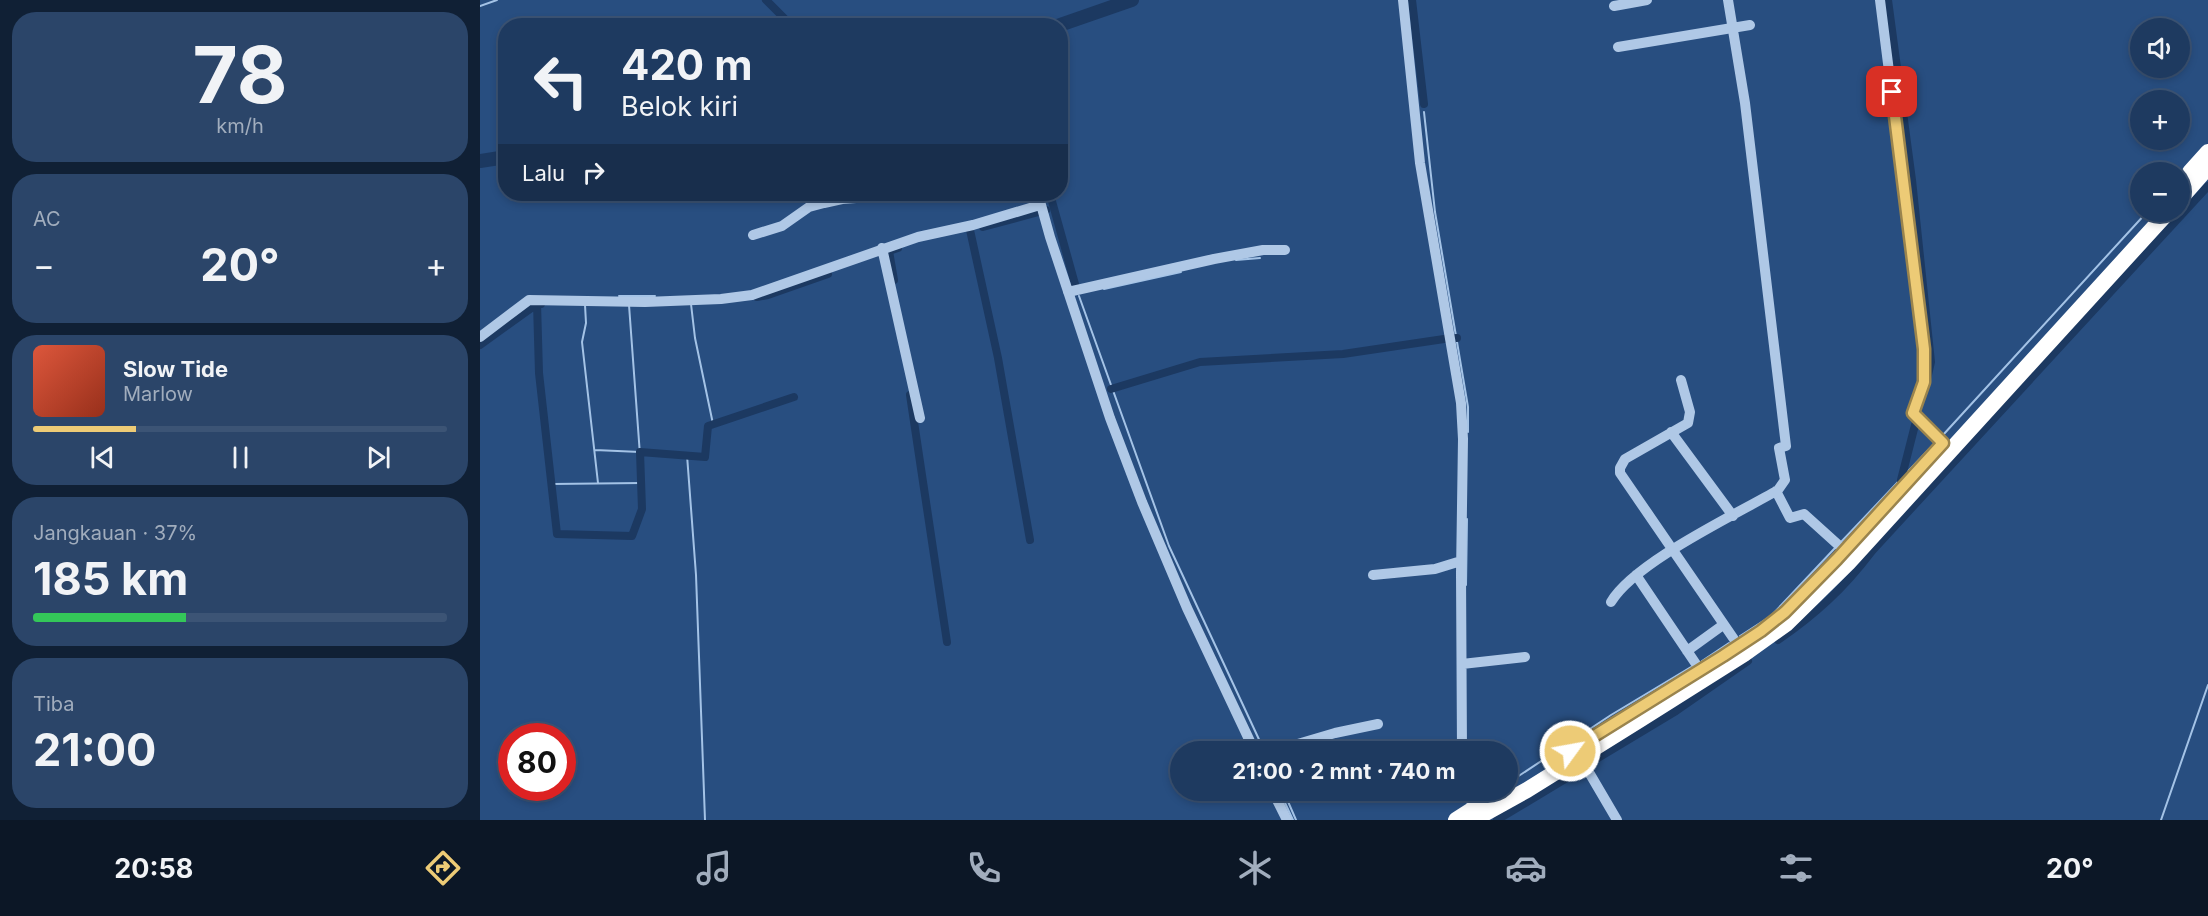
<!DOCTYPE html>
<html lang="id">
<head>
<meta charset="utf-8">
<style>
	:root { --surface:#1e3a60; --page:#2b4569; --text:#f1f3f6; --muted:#a1adbd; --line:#3c5475; --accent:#edcb76 }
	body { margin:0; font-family:Inter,sans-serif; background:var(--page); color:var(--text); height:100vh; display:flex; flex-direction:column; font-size:22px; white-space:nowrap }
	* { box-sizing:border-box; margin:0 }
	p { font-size:20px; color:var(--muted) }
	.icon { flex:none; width:33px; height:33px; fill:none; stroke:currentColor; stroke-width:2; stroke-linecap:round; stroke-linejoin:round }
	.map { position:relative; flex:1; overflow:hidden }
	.side { display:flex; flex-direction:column; gap:12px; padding:12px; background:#102035; width:480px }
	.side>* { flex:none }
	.hud { position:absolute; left:18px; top:18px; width:570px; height:183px; border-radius:24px; box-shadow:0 3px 9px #0003,0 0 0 2px var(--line); background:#1e3a60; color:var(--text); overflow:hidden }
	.tools { position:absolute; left:1650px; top:18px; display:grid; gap:12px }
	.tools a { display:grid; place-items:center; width:60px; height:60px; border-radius:50%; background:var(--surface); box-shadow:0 3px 9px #0003,0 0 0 2px var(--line); font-size:30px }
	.speed { position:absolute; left:18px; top:723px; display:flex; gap:12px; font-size:30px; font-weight:700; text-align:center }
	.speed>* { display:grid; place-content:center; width:78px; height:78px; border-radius:50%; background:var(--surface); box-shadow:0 3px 9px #0003,0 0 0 2px var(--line); line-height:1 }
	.speed .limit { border:9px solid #d22; background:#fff; color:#111 }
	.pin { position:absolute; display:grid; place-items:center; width:51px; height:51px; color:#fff; margin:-26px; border-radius:12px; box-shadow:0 3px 9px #0006 }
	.me { position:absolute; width:66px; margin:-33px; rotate:58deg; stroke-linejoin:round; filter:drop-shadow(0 0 4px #0008) }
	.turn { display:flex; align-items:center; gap:21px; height:126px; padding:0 24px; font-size:27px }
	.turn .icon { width:78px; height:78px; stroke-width:2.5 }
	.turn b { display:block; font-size:42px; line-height:51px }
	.then { display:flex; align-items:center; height:57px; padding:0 24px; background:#0003; gap:12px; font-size:22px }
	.big { font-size:45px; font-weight:700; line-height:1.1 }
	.side .widget { flex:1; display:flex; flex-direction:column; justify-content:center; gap:9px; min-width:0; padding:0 21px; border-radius:24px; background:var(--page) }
	.side .dial { align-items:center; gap:0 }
	.dial b { font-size:78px; line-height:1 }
	.song { display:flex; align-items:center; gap:18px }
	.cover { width:72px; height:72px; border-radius:9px; background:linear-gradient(135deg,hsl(10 70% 55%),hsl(10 70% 35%)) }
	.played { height:6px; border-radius:3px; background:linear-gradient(90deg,var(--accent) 25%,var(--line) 25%) }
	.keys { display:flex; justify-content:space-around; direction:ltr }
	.heat { display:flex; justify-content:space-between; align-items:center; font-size:33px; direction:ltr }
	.charge { height:9px; border-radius:4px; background:linear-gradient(90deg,#34c759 37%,var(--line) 0) }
	.trip { position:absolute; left:690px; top:741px; width:348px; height:60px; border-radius:30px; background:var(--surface); box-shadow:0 3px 9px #0003,0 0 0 2px var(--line); font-weight:700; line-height:60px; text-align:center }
	.tab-bar { display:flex; height:96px; justify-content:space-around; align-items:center; background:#0c1726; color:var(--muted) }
	.tab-bar .icon { width:42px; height:42px }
	.tab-bar .on { color:var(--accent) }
	.tab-bar b { font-size:27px; color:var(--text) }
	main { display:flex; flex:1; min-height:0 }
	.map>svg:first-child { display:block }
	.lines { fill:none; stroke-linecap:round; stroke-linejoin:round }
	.stream { stroke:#a4c3e6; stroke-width:2 }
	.canal { stroke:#1c3961; stroke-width:8 }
	.river { stroke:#1c3961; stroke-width:14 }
	.minor { stroke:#afc8e6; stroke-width:10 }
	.highway { stroke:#fff; stroke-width:16 }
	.route-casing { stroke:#9a844d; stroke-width:15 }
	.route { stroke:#edcb76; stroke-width:10 }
</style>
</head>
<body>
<main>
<section class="side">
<div class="widget dial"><b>78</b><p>km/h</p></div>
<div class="widget"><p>AC</p>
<div class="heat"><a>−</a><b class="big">20°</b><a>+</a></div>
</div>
<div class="widget">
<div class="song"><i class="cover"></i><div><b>Slow Tide</b><p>Marlow</p></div></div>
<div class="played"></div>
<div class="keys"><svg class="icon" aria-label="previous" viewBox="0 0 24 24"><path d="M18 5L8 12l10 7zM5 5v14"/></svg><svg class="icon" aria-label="pause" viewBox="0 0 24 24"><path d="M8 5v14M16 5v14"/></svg><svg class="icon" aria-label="next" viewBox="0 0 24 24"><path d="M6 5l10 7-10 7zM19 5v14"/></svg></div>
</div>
<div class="widget"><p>Jangkauan · 37%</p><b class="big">185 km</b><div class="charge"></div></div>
<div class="widget"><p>Tiba</p><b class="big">21:00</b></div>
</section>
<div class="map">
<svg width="1728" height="820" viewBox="0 0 1728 820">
	<rect width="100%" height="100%" fill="#284e80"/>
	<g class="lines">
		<path class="stream" d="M 0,6 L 17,0
			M 944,112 L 955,212 L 988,407 L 988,432
			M 1700,175 L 1704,170
			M 756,260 L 780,258
			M 624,289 L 701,272
			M 139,296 L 175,296
			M 599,296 L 689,546 L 783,748
			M 211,304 L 215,338 L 233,424
			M 105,305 L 106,323 L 102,342 L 118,483
			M 149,305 L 160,455
			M 1463,435 L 1667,212
			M 115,450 L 160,452
			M 207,455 L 216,575 L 225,820
			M 72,484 L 161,483
			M 1361,542 L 1454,444
			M 986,585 L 987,519
			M 1260,636 L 1291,616 L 1355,548
			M 1222,661 L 1249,643
			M 1028,783 L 1131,715 L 1211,667
			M 799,790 L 813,820
			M 803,790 L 816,820
			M 995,790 L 997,799
			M 1001,798 L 1014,790
			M 1681,820 L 1728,685"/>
		<path class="canal" d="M 286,0 L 312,26
			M 932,0 L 944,104
			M 1408,0 L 1432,180 L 1451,362 L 1447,379
			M 570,194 L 595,284
			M 503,227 L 566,210
			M 490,230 L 518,358 L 550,540
			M 414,280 L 409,251 L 418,248
			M 277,297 L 288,295 L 348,274
			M 57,303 L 59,373 L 77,534 L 152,536 L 162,509 L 160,452 L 225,457 L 228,426 L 314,397
			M 976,338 L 977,338
			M 0,345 L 57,304 L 61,304
			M 631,389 L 720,362 L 863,354 L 964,339
			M 430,395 L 467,642
			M 1421,480 L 1435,425
			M 1298,640 C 1336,614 1364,588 1392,551 L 1728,186
			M 1108,764 L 1196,711 L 1268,661
			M 1017,820 L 1100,770"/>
		<path class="river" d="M 577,26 L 652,0
			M 0,161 L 26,157"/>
		<path class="minor" d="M 923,0 L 940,163 L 981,403 L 983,439 L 981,573 L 982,752
			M 1400,0 L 1444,349 L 1444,382 L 1433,413 L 1463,443
			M 1134,6 L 1167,0
			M 1138,47 L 1270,25
			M 558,194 L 570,237 L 630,418 L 662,502 L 707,608 L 775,752
			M 273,235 L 302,226 L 329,207 L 344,203 L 362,199 L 432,194
			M 402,248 L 440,418
			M 588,292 L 734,259 L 783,250 L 805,250
			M 0,337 L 49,300 L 165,302 L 241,299 L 272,295 L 438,237 L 493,225 L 560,205
			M 1201,380 L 1210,412 L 1208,423 L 1145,459 L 1140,468 L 1140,473 L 1258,645
			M 1191,432 L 1253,516
			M 1296,491 L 1310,518 L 1324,514 L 1365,551
			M 893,575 L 955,569 L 981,561
			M 1156,575 L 1220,670
			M 1131,602 C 1155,562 1255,515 1298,490 L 1305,480 L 1299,448 L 1306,446 L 1265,103 L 1248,0
			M 1207,651 L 1243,625
			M 982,664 L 1045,657
			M 791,752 L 855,733 L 898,724
			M 1100,757 L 1137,820
			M 792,790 L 807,820
			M 986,790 L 994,808"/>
		<path class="highway" d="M 1710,172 L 1728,152
			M 1700,199 L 1728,167
			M 976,820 L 1001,804
			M 993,820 L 1047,790 L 1161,719 L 1264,654 L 1306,624 L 1368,563 L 1688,212"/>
	</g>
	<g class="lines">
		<defs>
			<path id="route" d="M 1090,751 L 1243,656 L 1281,631 L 1305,612 L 1357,559 L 1463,443 L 1433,413 L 1444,382 L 1444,349 L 1412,92"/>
		</defs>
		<use href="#route" class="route-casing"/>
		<use href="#route" class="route"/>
	</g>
</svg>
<div class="tools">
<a><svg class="icon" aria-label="sound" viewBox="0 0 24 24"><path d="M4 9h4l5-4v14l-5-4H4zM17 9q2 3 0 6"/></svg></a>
<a>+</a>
<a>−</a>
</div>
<div class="speed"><div class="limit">80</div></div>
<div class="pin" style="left:1412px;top:92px;background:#d93025"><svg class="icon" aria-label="arrive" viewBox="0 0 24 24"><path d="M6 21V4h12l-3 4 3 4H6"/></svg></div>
<svg class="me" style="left:1090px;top:751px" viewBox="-20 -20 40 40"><circle r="17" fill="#edcb76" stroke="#fff" stroke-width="3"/><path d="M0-11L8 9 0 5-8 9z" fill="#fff"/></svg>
<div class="trip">21:00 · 2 mnt · 740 m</div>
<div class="hud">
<div class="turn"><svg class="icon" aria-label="left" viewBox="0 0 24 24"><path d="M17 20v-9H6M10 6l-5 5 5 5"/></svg><div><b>420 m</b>Belok kiri</div></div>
<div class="then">Lalu<svg class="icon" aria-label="right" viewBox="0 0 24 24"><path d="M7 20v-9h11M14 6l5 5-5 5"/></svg></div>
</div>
</div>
</main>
<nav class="tab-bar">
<b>20:58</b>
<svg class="icon on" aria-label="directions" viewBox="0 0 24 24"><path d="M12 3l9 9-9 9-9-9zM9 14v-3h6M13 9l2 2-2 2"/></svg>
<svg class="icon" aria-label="music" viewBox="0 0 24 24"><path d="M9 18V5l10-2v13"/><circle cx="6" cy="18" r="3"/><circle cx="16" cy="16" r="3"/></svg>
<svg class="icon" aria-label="phone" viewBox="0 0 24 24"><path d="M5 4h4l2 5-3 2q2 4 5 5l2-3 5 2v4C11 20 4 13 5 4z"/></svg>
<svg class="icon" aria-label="climate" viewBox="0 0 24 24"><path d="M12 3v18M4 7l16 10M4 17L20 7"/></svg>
<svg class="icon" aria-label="car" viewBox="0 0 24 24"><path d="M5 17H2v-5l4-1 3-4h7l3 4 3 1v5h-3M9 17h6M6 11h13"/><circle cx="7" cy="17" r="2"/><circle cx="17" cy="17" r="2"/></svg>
<svg class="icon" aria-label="filters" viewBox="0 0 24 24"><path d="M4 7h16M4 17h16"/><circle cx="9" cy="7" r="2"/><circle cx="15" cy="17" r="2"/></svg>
<b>20°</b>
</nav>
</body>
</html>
